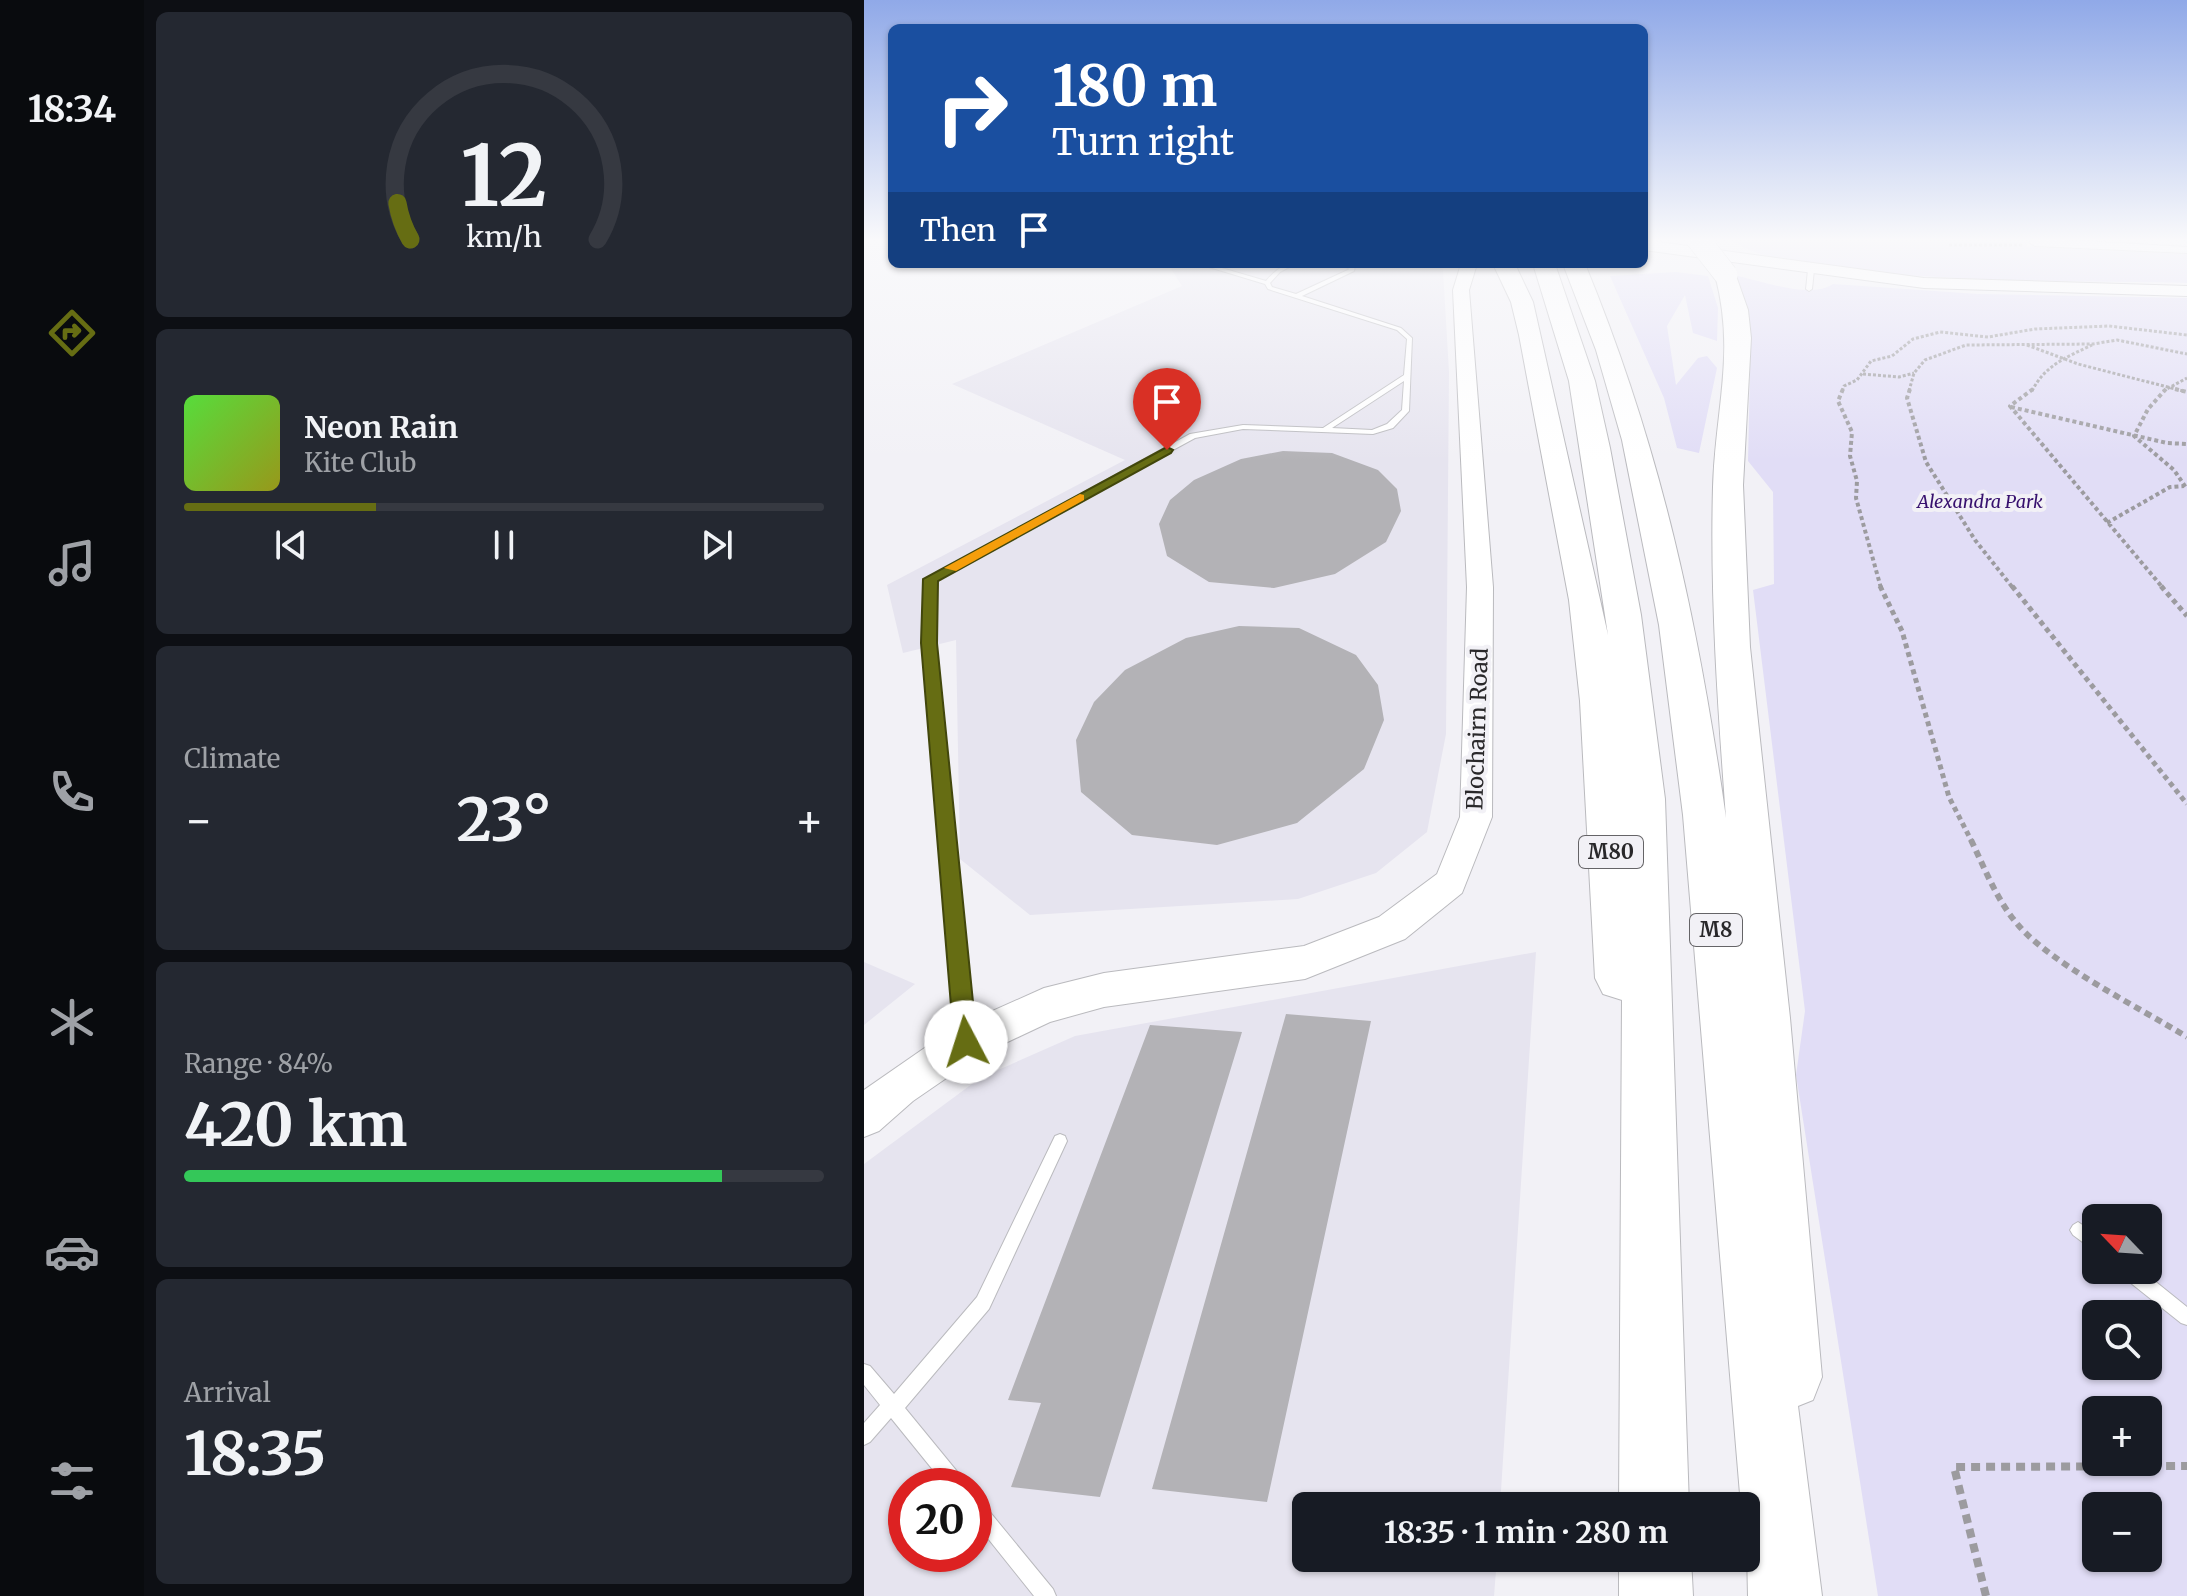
<!DOCTYPE html>
<html lang="en">
<head>
<meta charset="utf-8">
<style>
	:root { --surface:#171b24; --page:#242831; --text:#f1f3f6; --muted:#9ea1a6; --line:#363941; --accent:#666d13 }
	body { margin:0; font-family:Merriweather,serif; background:var(--page); color:var(--text); height:100vh; display:flex; flex-direction:column; font-size:30px; white-space:nowrap }
	* { box-sizing:border-box; margin:0 }
	p { font-size:26px; color:var(--muted) }
	.icon { flex:none; width:44px; height:44px; fill:none; stroke:currentColor; stroke-width:2; stroke-linecap:round; stroke-linejoin:round }
	.map { position:relative; flex:1; overflow:hidden }
	.details { display:flex; flex-direction:column; gap:12px; padding:12px; background:#0d0f14; width:720px }
	.details>* { flex:none }
	.hud { position:absolute; left:24px; top:24px; width:760px; height:244px; border-radius:12px; box-shadow:0 2px 6px #0004; background:#1a4fa0; color:#fff; overflow:hidden }
	.needle { width:52px; rotate:295deg }
	.fabs { position:absolute; left:1218px; top:1204px; display:grid; gap:16px }
	.fabs a { display:grid; place-items:center; width:80px; height:80px; border-radius:12px; background:var(--surface); box-shadow:0 2px 6px #0004; font-size:40px }
	.speed { position:absolute; left:24px; top:1468px; display:flex; gap:16px; font-size:40px; font-weight:700; text-align:center }
	.speed>* { display:grid; place-content:center; width:104px; height:104px; border-radius:50%; background:var(--surface); box-shadow:0 2px 6px #0004; line-height:1 }
	.speed .limit { border:12px solid #d22; background:#fff; color:#111 }
	.pin { position:absolute; display:grid; place-items:center; width:68px; height:68px; color:#fff; margin:-82px -34px; border-radius:50% 50% 50% 0; rotate:-45deg; box-shadow:0 0 8px #0007 }
	.pin .icon { rotate:45deg }
	.me { position:absolute; width:88px; margin:-44px; rotate:355deg; stroke-linejoin:round; filter:drop-shadow(0 0 6px #0008) }
	.turn { display:flex; align-items:center; gap:28px; height:168px; padding:0 32px; font-size:36px }
	.turn .icon { width:104px; height:104px; stroke-width:2.5 }
	.turn b { display:block; font-size:56px; line-height:68px }
	.then { display:flex; align-items:center; height:76px; padding:0 32px; background:#0003; gap:16px; font-size:30px }
	.big { font-size:60px; font-weight:700; line-height:1.1 }
	.details .card { flex:1; display:flex; flex-direction:column; justify-content:center; gap:12px; min-width:0; padding:0 28px; border-radius:12px; background:var(--page) }
	.details .dial { align-items:center; gap:0 }
	.dial svg { height:208px; overflow:visible; fill:none; stroke:var(--line); stroke-width:7; stroke-linecap:round; text-anchor:middle }
	.dial text { fill:var(--text); stroke:none }
	.song { display:flex; align-items:center; gap:24px }
	.cover { width:96px; height:96px; border-radius:12px; background:linear-gradient(135deg,hsl(110 70% 55%),hsl(60 70% 35%)) }
	.played { height:8px; border-radius:4px; background:linear-gradient(90deg,var(--accent) 30%,var(--line) 30%) }
	.keys { display:flex; justify-content:space-around; direction:ltr }
	.heat { display:flex; justify-content:space-between; align-items:center; font-size:44px; direction:ltr }
	.charge { height:12px; border-radius:6px; background:linear-gradient(90deg,#34c759 84%,var(--line) 0) }
	.trip { position:absolute; left:428px; top:1492px; width:468px; height:80px; border-radius:12px; background:var(--surface); box-shadow:0 2px 6px #0004; font-weight:700; line-height:80px; text-align:center }
	main { display:flex; flex:1; min-height:0 }
	.menu { display:flex; flex-direction:column; width:144px; justify-content:space-around; align-items:center; background:#090b0e; color:var(--muted) }
	.menu .icon { width:56px; height:56px }
	.menu .current { color:var(--accent) }
	.menu b { font-size:36px; color:var(--text) }
	.map>svg:first-child { display:block }
	.built { fill:#e6e4ef; fill-rule:evenodd }
	.green { fill:#e1ddf6; fill-rule:evenodd }
	.building { fill:#b3b2b6 }
	.lines { fill:none; stroke-linecap:round; stroke-linejoin:round }
	.lane-casing { stroke:#bababe; stroke-width:2 }
	.street-casing { stroke:#bababe; stroke-width:2 }
	.secondary-casing { stroke:#bababe; stroke-width:2 }
	.highway-casing { stroke:#bababe; stroke-width:2 }
	.path-far4 { stroke:#9c9b9f; stroke-width:3; stroke-dasharray:3 2; stroke-linecap:butt }
	.path-far3 { stroke:#9c9b9f; stroke-width:4; stroke-dasharray:4 3; stroke-linecap:butt }
	.path-far2 { stroke:#9c9b9f; stroke-width:5; stroke-dasharray:5 4; stroke-linecap:butt }
	.path-far1 { stroke:#9c9b9f; stroke-width:6; stroke-dasharray:7 5; stroke-linecap:butt }
	.path { stroke:#9c9b9f; stroke-width:8; stroke-dasharray:9 6; stroke-linecap:butt }
	.lane { fill:#fff; fill-rule:evenodd }
	.street { fill:#fff; fill-rule:evenodd }
	.secondary { fill:#fff; fill-rule:evenodd }
	.highway { fill:#fff; fill-rule:evenodd }
	.highway-bridge-casing { stroke:#bababe; stroke-width:24; stroke-linecap:butt }
	.highway-bridge { stroke:#fff; stroke-width:23 }
	.route { fill:#666d13; stroke:#42470c; stroke-width:2 }
	.slow { fill:#f59e0b }
	.labels { text-anchor:middle; stroke-width:8; stroke-linejoin:round; paint-order:stroke }
	.far-park-label { font-size:18px; font-style:italic; fill:#37116e; stroke:#f2f1f6 }
	.shield { fill:#f2f1f6; stroke:#656467; stroke-width:2 }
	.shield-label { font-size:20px; font-weight:bold; fill:#29282a }
	.street-label { font-size:22px; fill:#29282a; stroke:#f2f1f6 }
</style>
</head>
<body>
<main>
<nav class="menu">
<b>18:34</b>
<svg class="icon current" aria-label="directions" viewBox="0 0 24 24"><path d="M12 3l9 9-9 9-9-9zM9 14v-3h6M13 9l2 2-2 2"/></svg>
<svg class="icon" aria-label="music" viewBox="0 0 24 24"><path d="M9 18V5l10-2v13"/><circle cx="6" cy="18" r="3"/><circle cx="16" cy="16" r="3"/></svg>
<svg class="icon" aria-label="phone" viewBox="0 0 24 24"><path d="M5 4h4l2 5-3 2q2 4 5 5l2-3 5 2v4C11 20 4 13 5 4z"/></svg>
<svg class="icon" aria-label="climate" viewBox="0 0 24 24"><path d="M12 3v18M4 7l16 10M4 17L20 7"/></svg>
<svg class="icon" aria-label="car" viewBox="0 0 24 24"><path d="M5 17H2v-5l4-1 3-4h7l3 4 3 1v5h-3M9 17h6M6 11h13"/><circle cx="7" cy="17" r="2"/><circle cx="17" cy="17" r="2"/></svg>
<svg class="icon" aria-label="filters" viewBox="0 0 24 24"><path d="M4 7h16M4 17h16"/><circle cx="9" cy="7" r="2"/><circle cx="15" cy="17" r="2"/></svg>
</nav>
<section class="details">
<div class="card dial"><svg viewBox="0 0 100 80">
<path d="M14 69A42 42 0 1 1 86 69"/>
<path d="M14 69A42 42 0 0 1 9 55" stroke="#666d13"/>
<text x="50" y="56" font-size="32" font-weight="700">12</text>
<text x="50" y="72" font-size="11">km/h</text>
</svg></div>
<div class="card">
<div class="song"><i class="cover"></i><div><b>Neon Rain</b><p>Kite Club</p></div></div>
<div class="played"></div>
<div class="keys"><svg class="icon" aria-label="previous" viewBox="0 0 24 24"><path d="M18 5L8 12l10 7zM5 5v14"/></svg><svg class="icon" aria-label="pause" viewBox="0 0 24 24"><path d="M8 5v14M16 5v14"/></svg><svg class="icon" aria-label="next" viewBox="0 0 24 24"><path d="M6 5l10 7-10 7zM19 5v14"/></svg></div>
</div>
<div class="card"><p>Climate</p>
<div class="heat"><a>−</a><b class="big">23°</b><a>+</a></div>
</div>
<div class="card"><p>Range · 84%</p><b class="big">420 km</b><div class="charge"></div></div>
<div class="card"><p>Arrival</p><b class="big">18:35</b></div>
</section>
<div class="map">
<svg width="1323" height="1596" viewBox="0 0 1323 1596">
	<rect width="100%" height="100%" fill="#f2f1f6"/>
	<path class="built" d="M 304,264 L 576,264 L 579,270 L 585,372 L 582,734 L 563,832 L 512,873 L 434,899 L 166,915 L 96,859 L 92,640 L 39,653 L 23,585 L 261,460 L 88,384 L 318,286 Z
		M 672,952 L 636,1506 L 442,1506 L 442,1558 L 633,1558 L 630,1596 L 0,1596 L 0,1164 L 116,1078 L 211,1036 ZM 42,1486 L 110,1486 L 110,1554 L 42,1554 Z
		M 0,962 L 51,984 L 0,1025 Z"/>
	<path class="green" d="M 867,238 L 1163,238 L 1163,247 L 1323,254 L 1323,283 C 1250,281 905,285 867,238 Z
		M 812,272 L 844,276 L 854,308 L 853,341 L 829,333 L 821,295 L 803,326 L 812,385 L 834,358 L 843,356 L 853,368 L 835,453 L 813,448 L 800,398 L 746,276 Z
		M 869,275 C 896,280 946,300 969,284 L 1114,294 L 1323,298 L 1323,1596 L 1014,1596 L 932,1075 L 941,1011 L 889,590 L 910,584 L 909,492 L 884,461 L 887,327 ZM 1232,1218 L 1284,1218 L 1284,1270 L 1232,1270 ZM 1232,1314 L 1284,1314 L 1284,1366 L 1232,1366 ZM 1232,1410 L 1284,1410 L 1284,1462 L 1232,1462 ZM 1232,1506 L 1284,1506 L 1284,1558 L 1232,1558 Z"/>
	<path class="building" d="M 419,451 L 468,453 L 514,470 L 533,489 L 537,511 L 522,542 L 471,574 L 410,588 L 345,582 L 303,556 L 295,524 L 306,500 L 330,480 L 377,459 Z
		M 375,626 L 435,628 L 492,655 L 514,685 L 520,720 L 500,769 L 433,823 L 353,845 L 268,835 L 217,792 L 212,740 L 230,702 L 261,670 L 322,638 Z
		M 422,1014 L 507,1021 L 403,1502 L 288,1489 Z
		M 286,1025 L 378,1032 L 236,1497 L 147,1487 L 177,1403 L 144,1400 Z"/>
	<g class="lines">
		<defs>
			<path id="lane" d="M 335,264 L 344,264 L 402,281 C 410,272 418,264 431,264 L 416,272 L 406,283 L 408,287 L 432,294 L 486,269 L 476,264 L 491,266 L 490,271 L 438,296 L 537,328 L 548,338 L 545,411 L 529,428 L 509,434 L 379,429 L 331,438 L 70,580 L 70,643 L 108,1037 L 106,1042 L 101,1043 L 96,1042 L 94,1037 L 60,643 L 62,579 L 326,434 L 379,425 L 459,428 L 540,375 L 543,339 L 533,330 L 404,289 L 401,284 ZM 540,381 L 538,410 L 523,424 L 508,430 L 468,428 Z
				M 947,268 L 950,270 L 948,289 L 945,291 L 942,289 L 944,270 Z
				M 196,1134 L 201,1136 L 203,1141 L 125,1309 L 41,1408 L 100,1480 L 103,1486 L 82,1486 L 27,1418 L 6,1442 L 0,1445 L 0,1423 L 16,1405 L 0,1385 L 0,1364 L 6,1366 L 30,1394 L 113,1297 L 191,1136 Z
				M 1214,1222 L 1232,1234 L 1232,1252 L 1209,1235 L 1206,1230 L 1209,1225 Z
				M 1256,1270 L 1277,1270 L 1323,1307 L 1323,1325 L 1317,1323 L 1258,1276 Z
				M 110,1497 L 116,1500 L 189,1589 L 192,1596 L 170,1596 L 110,1521 Z"/>
			<path id="street" d="M 1166,238 L 1323,247 L 1323,253 L 1171,246 L 1166,243 Z"/>
			<path id="secondary" d="M 780,240 L 1060,278 L 1323,286 L 1323,296 L 1060,288 L 780,250 Z
				M 597,264 L 613,264 L 605,290 L 629,587 L 628,817 L 598,893 L 541,939 L 441,979 L 240,1007 L 186,1022 L 116,1055 L 49,1101 L 15,1131 L 0,1137 L 0,1090 L 88,1029 L 180,988 L 240,973 L 440,946 L 515,917 L 573,874 L 596,817 L 603,587 L 589,290 Z"/>
			<path id="highway" d="M 629,264 L 651,264 L 669,302 L 744,635 L 705,381 L 669,264 L 691,264 L 731,381 L 746,448 L 777,615 L 801,799 L 825,1506 L 755,1506 L 758,1000 L 739,994 L 731,978 L 716,701 L 705,600 L 655,335 L 647,302 Z
				M 699,264 L 721,264 C 797,448 834,621 862,818 C 854,708 846,598 849,487 C 851,410 872,353 851,275 L 854,270 L 870,270 L 884,310 L 887,338 L 879,485 L 886,647 L 926,1018 L 958,1377 L 949,1400 L 934,1406 L 958,1596 L 884,1596 L 882,1506 L 877,1506 L 819,815 L 795,625 L 758,440 L 732,350 Z
				M 755,1558 L 827,1558 L 829,1596 L 755,1596 Z"/>
		</defs>
		<use href="#lane" class="lane-casing"/>
		<use href="#street" class="street-casing"/>
		<use href="#secondary" class="secondary-casing"/>
		<use href="#highway" class="highway-casing"/>
		<path class="path-far4" d="M 1085,245 L 1159,245
			M 1163,345 L 1214,364 L 1319,391
			M 999,374 L 1035,377 L 1050,373
			M 978,391 L 980,386 L 993,380 L 1007,361 L 1028,356 L 1049,339 L 1076,332 L 1124,337 L 1171,329 L 1245,326 L 1323,335
			M 1045,391 L 1050,373 L 1061,360 L 1102,345 L 1229,344 L 1253,340 L 1323,354
			M 1168,391 C 1181,365 1203,357 1228,345
			M 1299,391 L 1323,378"/>
		<path class="path-far3" d="M 979,389 L 974,401 L 988,432 L 986,456 L 993,481 L 992,498 L 1017,588
			M 1046,389 L 1043,398 L 1062,462 L 1111,540 L 1149,588
			M 1169,389 L 1146,406 L 1299,588
			M 1302,389 L 1284,409 L 1270,436 L 1310,470 L 1323,489
			M 1311,389 L 1323,392
			M 1147,407 L 1303,443 L 1323,444
			M 1243,523 L 1306,487 L 1320,486"/>
		<path class="path-far2" d="M 1016,586 L 1038,631 L 1085,797 L 1108,842
			M 1148,586 L 1323,804
			M 1297,586 L 1323,616"/>
		<path class="path-far1" d="M 1107,840 C 1121,869 1133,901 1155,926 C 1189,965 1276,1008 1323,1037"/>
		<path class="path" d="M 1122,1596 L 1090,1467 L 1323,1466"/>
		<use href="#lane" class="lane"/>
		<use href="#street" class="street"/>
		<use href="#secondary" class="secondary"/>
		<use href="#highway" class="highway"/>
		<defs>
			<path id="highway-bridge" d="M 833,238 L 862,275"/>
		</defs>
		<use href="#highway-bridge" class="highway-bridge-casing"/>
		<use href="#highway-bridge" class="highway-bridge"/>
	</g>
	<linearGradient id="sky" x2="0" y2="1"><stop stop-color="#90a9e8"/><stop offset="0.52" stop-color="#f9f9fb"/><stop offset="1" stop-color="#f9f9fb" stop-opacity="0"/></linearGradient>
	<rect width="1323" height="461" fill="url(#sky)"/>
	<path class="route" d="M 303,447 L 309,450 L 307,453 L 74,581 L 73,643 L 113,1042 L 109,1049 L 102,1052 L 94,1049 L 90,1042 L 57,643 L 59,579 Z"/>
	<path class="slow" d="M 216,494 L 220,495 L 220,500 L 92,571 L 80,568 Z"/>
	<g class="labels">
		<g class="far-park-label">
			<text x="1116" y="508">Alexandra Park</text>
		</g>
		<g class="shield">
			<rect x="715" y="836" width="64" height="32" rx="6"/>
			<rect x="826" y="914" width="52" height="32" rx="6"/>
		</g>
		<g class="shield-label">
			<text x="747" y="859">M80</text>
			<text x="852" y="937">M8</text>
		</g>
		<g class="street-label">
			<text transform="translate(613 729) rotate(-88)" y="8">Blochairn Road</text>
		</g>
	</g>
</svg>
<div class="fabs">
<a><svg class="needle" viewBox="-14 -14 28 28"><path d="M0-13l5 13h-10z" fill="#e53935"/><path d="M0 13l5-13h-10z" fill="#9ea1a6"/></svg></a>
<a><svg class="icon" aria-label="search" viewBox="0 0 24 24"><circle cx="10" cy="10" r="6"/><path d="M15 15l6 6"/></svg></a>
<a>+</a>
<a>−</a>
</div>
<div class="speed"><div class="limit">20</div></div>
<div class="pin" style="left:303px;top:450px;background:#d93025"><svg class="icon" aria-label="arrive" viewBox="0 0 24 24"><path d="M6 21V4h12l-3 4 3 4H6"/></svg></div>
<svg class="me" style="left:102px;top:1042px" viewBox="-20 -20 40 40"><circle r="19" fill="#fff"/><path d="M0-13L10 11 0 6-10 11z" fill="#666d13"/></svg>
<div class="trip">18:35 · 1 min · 280 m</div>
<div class="hud">
<div class="turn"><svg class="icon" aria-label="right" viewBox="0 0 24 24"><path d="M7 20v-9h11M14 6l5 5-5 5"/></svg><div><b>180 m</b>Turn right</div></div>
<div class="then">Then<svg class="icon" aria-label="arrive" viewBox="0 0 24 24"><path d="M6 21V4h12l-3 4 3 4H6"/></svg></div>
</div>
</div>
</main>
</body>
</html>
